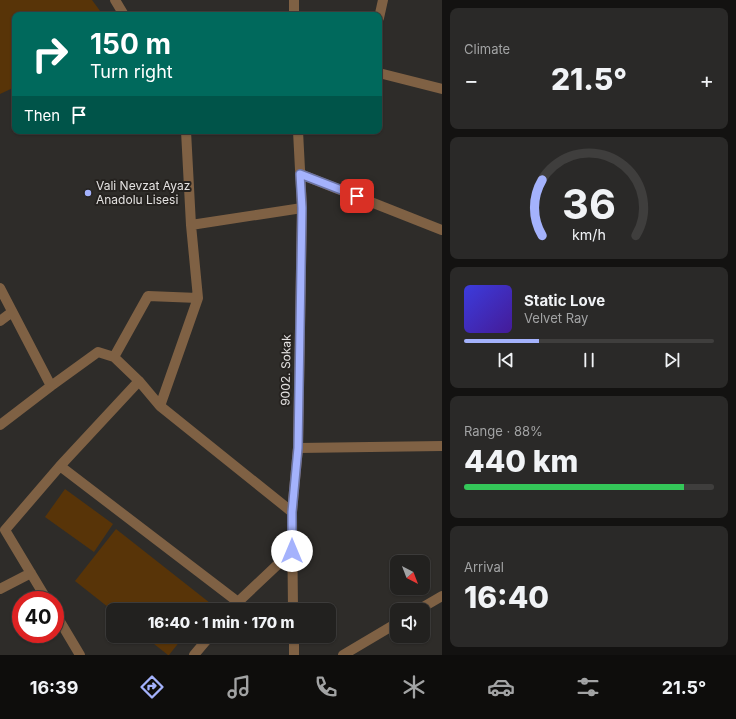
<!DOCTYPE html>
<html lang="en">
<head>
<meta charset="utf-8">
<style>
	:root { --surface:#22211f; --page:#2a2928; --text:#f1f3f6; --muted:#a2a3a4; --line:#3f3e3d; --accent:#a4b2fc }
	body { margin:0; font-family:Inter,sans-serif; background:var(--page); color:var(--text); height:100vh; display:flex; flex-direction:column; font-size:15px; white-space:nowrap }
	* { box-sizing:border-box; margin:0 }
	p { font-size:13px; color:var(--muted) }
	.icon { flex:none; width:22px; height:22px; fill:none; stroke:currentColor; stroke-width:2; stroke-linecap:round; stroke-linejoin:round }
	.map { position:relative; flex:1; overflow:hidden }
	.details { display:flex; flex-direction:column; gap:8px; padding:8px; background:#131211; width:294px }
	.details>* { flex:none }
	.hud { position:absolute; left:12px; top:12px; width:370px; height:122px; border-radius:8px; box-shadow:0 1px 3px #0004,0 0 0 1px var(--line); background:#00695c; color:#fff; overflow:hidden }
	.needle { width:26px; rotate:138deg }
	.fabs { position:absolute; left:390px; top:555px; display:grid; gap:8px }
	.fabs a { display:grid; place-items:center; width:40px; height:40px; border-radius:8px; background:var(--surface); box-shadow:0 1px 3px #0004,0 0 0 1px var(--line); font-size:20px }
	.speed { position:absolute; left:12px; top:591px; display:flex; gap:8px; font-size:20px; font-weight:700; text-align:center }
	.speed>* { display:grid; place-content:center; width:52px; height:52px; border-radius:50%; background:var(--surface); box-shadow:0 1px 3px #0004,0 0 0 1px var(--line); line-height:1 }
	.speed .limit { border:6px solid #d22; background:#fff; color:#111 }
	.pin { position:absolute; display:grid; place-items:center; width:34px; height:34px; color:#fff; margin:-17px; border-radius:8px; box-shadow:0 2px 6px #0006 }
	.me { position:absolute; width:44px; margin:-22px; rotate:0deg; stroke-linejoin:round; filter:drop-shadow(0 0 3px #0008) }
	.turn { display:flex; align-items:center; gap:14px; height:84px; padding:0 12px; font-size:18px }
	.turn .icon { width:52px; height:52px; stroke-width:2.5 }
	.turn b { display:block; font-size:28px; line-height:34px }
	.then { display:flex; align-items:center; height:38px; padding:0 12px; background:#0003; gap:8px; font-size:15px }
	.big { font-size:30px; font-weight:800; line-height:1.1 }
	.details .card { flex:1; display:flex; flex-direction:column; justify-content:center; gap:6px; min-width:0; padding:0 14px; border-radius:8px; background:var(--page) }
	.details .dial { align-items:center; gap:0 }
	.dial svg { height:104px; overflow:visible; fill:none; stroke:var(--line); stroke-width:7; stroke-linecap:round; text-anchor:middle }
	.dial text { fill:var(--text); stroke:none }
	.song { display:flex; align-items:center; gap:12px }
	.cover { width:48px; height:48px; border-radius:6px; background:linear-gradient(135deg,hsl(240 70% 55%),hsl(260 70% 35%)) }
	.played { height:4px; border-radius:2px; background:linear-gradient(90deg,var(--accent) 30%,var(--line) 30%) }
	.keys { display:flex; justify-content:space-around; direction:ltr }
	.heat { display:flex; justify-content:space-between; align-items:center; font-size:22px; direction:ltr }
	.charge { height:6px; border-radius:3px; background:linear-gradient(90deg,#34c759 88%,var(--line) 0) }
	.trip { position:absolute; left:106px; top:603px; width:230px; height:40px; border-radius:8px; background:var(--surface); box-shadow:0 1px 3px #0004,0 0 0 1px var(--line); font-weight:800; line-height:40px; text-align:center }
	.dock { display:flex; height:64px; justify-content:space-around; align-items:center; background:#0e0d0c; color:var(--muted) }
	.dock .icon { width:28px; height:28px }
	.dock .current { color:var(--accent) }
	.dock b { font-size:18px; color:var(--text) }
	main { display:flex; flex:1; min-height:0 }
	.map>svg:first-child { display:block }
	.green { fill:#583408 }
	.lines { fill:none; stroke-linecap:round; stroke-linejoin:round }
	.minor { stroke:#7f6144; stroke-width:10 }
	.tertiary { stroke:#7f6144; stroke-width:10 }
	.route-casing { stroke:#6b74a4; stroke-width:10 }
	.route { stroke:#a4b2fc; stroke-width:7 }
	.poi-dot { fill:#a4b2fc; stroke:#25221f; stroke-width:1.5 }
	.labels { text-anchor:middle; stroke-width:4; stroke-linejoin:round; paint-order:stroke }
	.poi-label { font-size:12px; fill:#e4e2e1; stroke:#25221f; text-anchor:start }
	.street-label { font-size:12px; fill:#e4e2e1; stroke:#25221f }
</style>
</head>
<body>
<main>
<div class="map">
<svg width="442" height="655" viewBox="0 0 442 655">
	<rect width="100%" height="100%" fill="#2e2c29"/>
	<path class="green" d="M 0,0 L 92,0 L 103,15 L 15,15 L 15,87 L 0,94 Z
		M 65,489 L 113,524 L 94,552 L 45,517 Z
		M 116,529 L 210,603 L 205,610 L 113,610 L 113,611 L 75,581 Z
		M 144,636 L 184,636 L 169,655 L 168,655 Z"/>
	<g class="lines">
		<path class="minor" d="M 115,0 L 124,15
			M 379,18 L 383,0
			M 379,73 L 442,89
			M 186,131 L 191,225
			M 300,174 L 442,230
			M 0,288 L 51,386
			M 0,321 L 12,312
			M 114,357 L 139,381 L 160,406 L 292,512
			M 160,406 L 198,298
			M 0,425 L 51,386 L 98,352 L 114,357 L 148,296 L 198,298 L 191,225 L 302,208
			M 298,448 L 442,446
			M 60,466 L 238,602
			M 0,589 L 31,573
			M 47,600 L 5,530 L 60,466 L 139,381
			M 231,610 L 238,602 L 292,551
			M 418,610 L 442,596
			M 55,613 L 80,655
			M 194,655 L 210,636
			M 343,655 L 397,623"/>
		<path class="tertiary" d="M 294,0 L 294,15
			M 293,610 L 292,512 L 298,448 L 302,208 L 298,131
			M 294,636 L 294,655"/>
	</g>
	<g class="lines">
		<defs>
			<path id="route" d="M 292,551 L 292,512 L 298,448 L 302,208 L 300,174 L 357,196"/>
		</defs>
		<use href="#route" class="route-casing"/>
		<use href="#route" class="route"/>
	</g>
	<circle class="poi-dot" cx="88" cy="193" r="4"/>
	<g class="labels">
		<g class="poi-label">
			<text x="96" y="190">Vali Nevzat Ayaz<tspan x="96" dy="14">Anadolu Lisesi</tspan></text>
		</g>
		<g class="street-label">
			<text transform="translate(286 370) rotate(-89)" y="4">9002. Sokak</text>
		</g>
	</g>
</svg>
<div class="fabs">
<a><svg class="needle" viewBox="-14 -14 28 28"><path d="M0-13l5 13h-10z" fill="#e53935"/><path d="M0 13l5-13h-10z" fill="#a2a3a4"/></svg></a>
<a><svg class="icon" aria-label="sound" viewBox="0 0 24 24"><path d="M4 9h4l5-4v14l-5-4H4zM17 9q2 3 0 6"/></svg></a>
</div>
<div class="speed"><div class="limit">40</div></div>
<div class="pin" style="left:357px;top:196px;background:#d93025"><svg class="icon" aria-label="arrive" viewBox="0 0 24 24"><path d="M6 21V4h12l-3 4 3 4H6"/></svg></div>
<svg class="me" style="left:292px;top:551px" viewBox="-20 -20 40 40"><circle r="19" fill="#fff"/><path d="M0-13L10 11 0 6-10 11z" fill="#a4b2fc"/></svg>
<div class="trip">16:40 · 1 min · 170 m</div>
<div class="hud">
<div class="turn"><svg class="icon" aria-label="right" viewBox="0 0 24 24"><path d="M7 20v-9h11M14 6l5 5-5 5"/></svg><div><b>150 m</b>Turn right</div></div>
<div class="then">Then<svg class="icon" aria-label="arrive" viewBox="0 0 24 24"><path d="M6 21V4h12l-3 4 3 4H6"/></svg></div>
</div>
</div>
<section class="details">
<div class="card"><p>Climate</p>
<div class="heat"><a>−</a><b class="big">21.5°</b><a>+</a></div>
</div>
<div class="card dial"><svg viewBox="0 0 100 80">
<path d="M14 69A42 42 0 1 1 86 69"/>
<path d="M14 69A42 42 0 0 1 14 26" stroke="#a4b2fc"/>
<text x="50" y="56" font-size="32" font-weight="700">36</text>
<text x="50" y="72" font-size="11">km/h</text>
</svg></div>
<div class="card">
<div class="song"><i class="cover"></i><div><b>Static Love</b><p>Velvet Ray</p></div></div>
<div class="played"></div>
<div class="keys"><svg class="icon" aria-label="previous" viewBox="0 0 24 24"><path d="M18 5L8 12l10 7zM5 5v14"/></svg><svg class="icon" aria-label="pause" viewBox="0 0 24 24"><path d="M8 5v14M16 5v14"/></svg><svg class="icon" aria-label="next" viewBox="0 0 24 24"><path d="M6 5l10 7-10 7zM19 5v14"/></svg></div>
</div>
<div class="card"><p>Range · 88%</p><b class="big">440 km</b><div class="charge"></div></div>
<div class="card"><p>Arrival</p><b class="big">16:40</b></div>
</section>
</main>
<nav class="dock">
<b>16:39</b>
<svg class="icon current" aria-label="directions" viewBox="0 0 24 24"><path d="M12 3l9 9-9 9-9-9zM9 14v-3h6M13 9l2 2-2 2"/></svg>
<svg class="icon" aria-label="music" viewBox="0 0 24 24"><path d="M9 18V5l10-2v13"/><circle cx="6" cy="18" r="3"/><circle cx="16" cy="16" r="3"/></svg>
<svg class="icon" aria-label="phone" viewBox="0 0 24 24"><path d="M5 4h4l2 5-3 2q2 4 5 5l2-3 5 2v4C11 20 4 13 5 4z"/></svg>
<svg class="icon" aria-label="climate" viewBox="0 0 24 24"><path d="M12 3v18M4 7l16 10M4 17L20 7"/></svg>
<svg class="icon" aria-label="car" viewBox="0 0 24 24"><path d="M5 17H2v-5l4-1 3-4h7l3 4 3 1v5h-3M9 17h6M6 11h13"/><circle cx="7" cy="17" r="2"/><circle cx="17" cy="17" r="2"/></svg>
<svg class="icon" aria-label="filters" viewBox="0 0 24 24"><path d="M4 7h16M4 17h16"/><circle cx="9" cy="7" r="2"/><circle cx="15" cy="17" r="2"/></svg>
<b>21.5°</b>
</nav>
</body>
</html>
